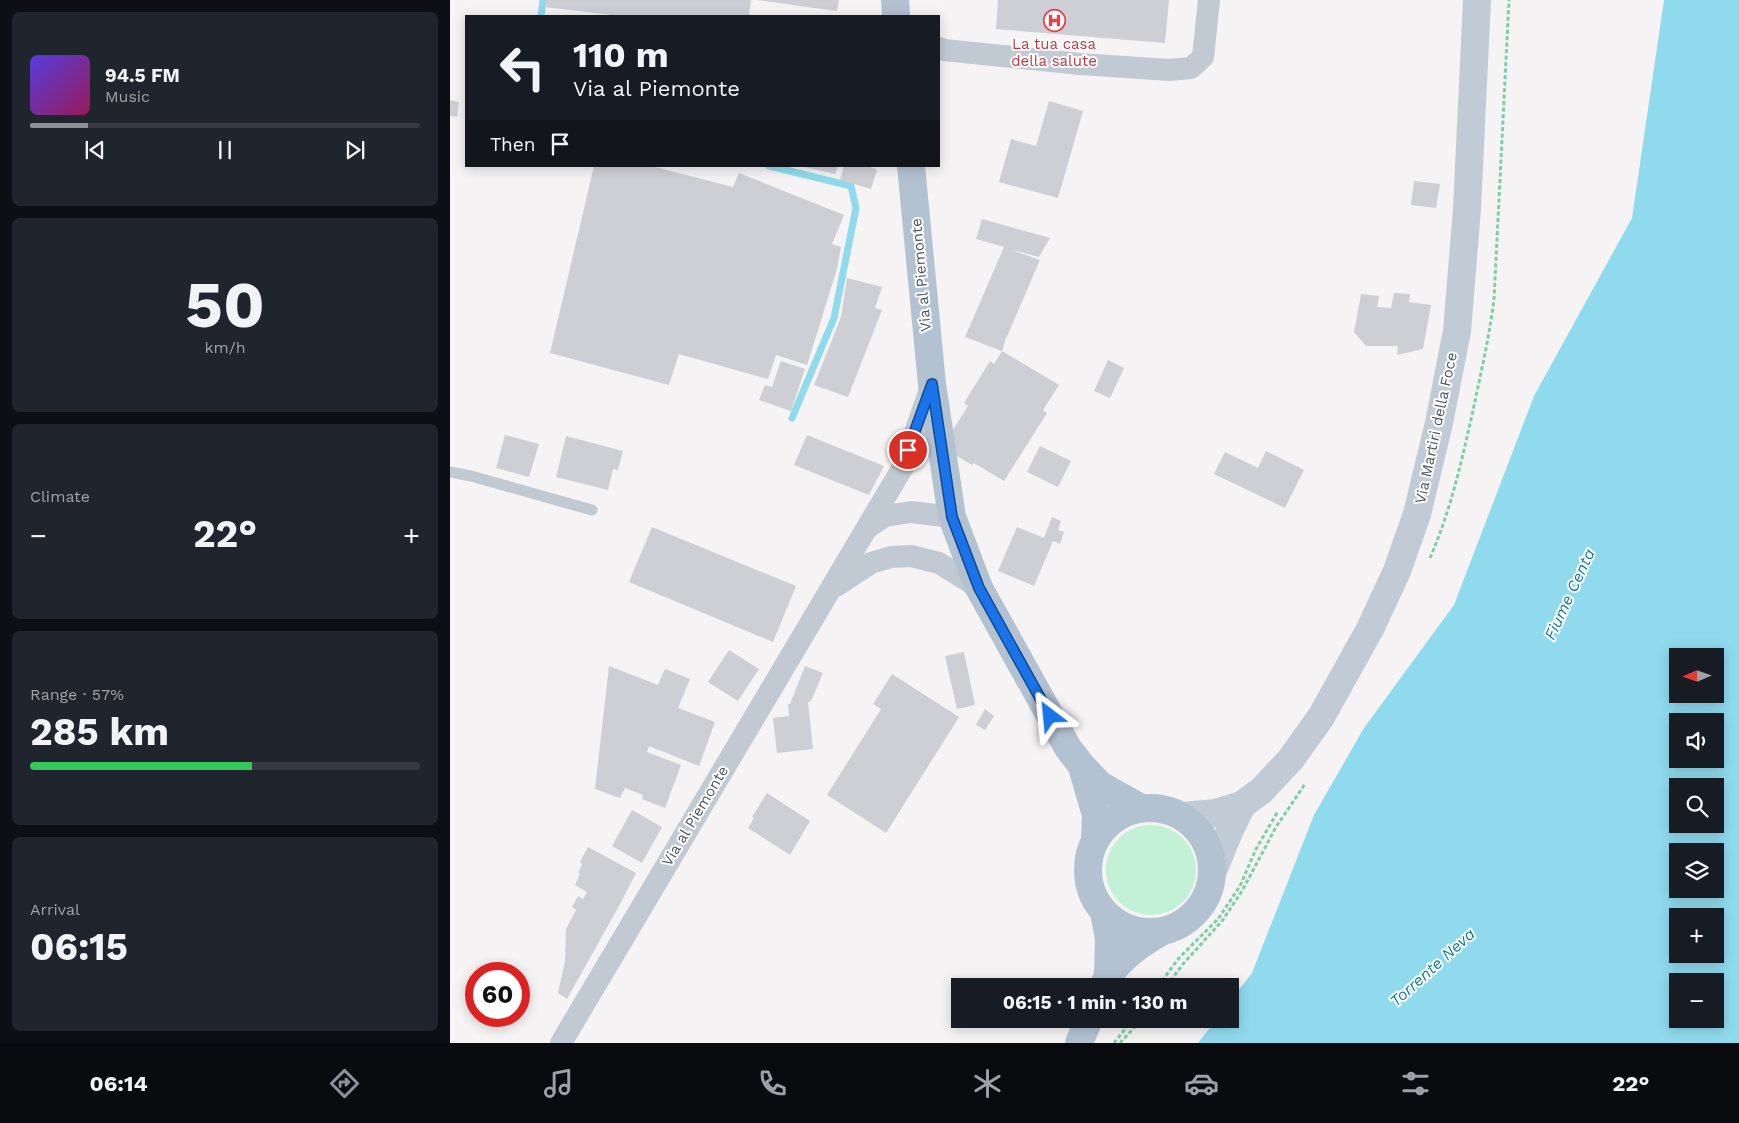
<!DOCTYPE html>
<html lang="en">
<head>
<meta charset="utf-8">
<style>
	:root { --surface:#171b24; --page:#20242c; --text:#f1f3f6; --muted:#9ea1a6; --line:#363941; --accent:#8c9099 }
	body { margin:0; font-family:"Work Sans",sans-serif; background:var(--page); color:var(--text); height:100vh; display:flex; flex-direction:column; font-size:19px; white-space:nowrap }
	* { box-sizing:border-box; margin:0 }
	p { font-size:16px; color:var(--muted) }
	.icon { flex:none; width:28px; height:28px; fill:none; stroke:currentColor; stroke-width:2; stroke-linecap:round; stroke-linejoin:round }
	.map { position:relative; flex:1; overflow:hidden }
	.side { display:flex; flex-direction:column; gap:12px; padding:12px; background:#0d0f14; width:450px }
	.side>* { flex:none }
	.guide { position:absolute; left:15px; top:15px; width:475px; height:152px; border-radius:0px; box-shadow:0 2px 12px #0003; background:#171b24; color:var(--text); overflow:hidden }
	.needle { width:32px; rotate:268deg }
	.fabs { position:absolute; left:1219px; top:648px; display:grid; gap:10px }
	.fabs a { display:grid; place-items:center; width:55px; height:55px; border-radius:0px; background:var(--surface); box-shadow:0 2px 12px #0003; font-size:25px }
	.speed { position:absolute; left:15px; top:962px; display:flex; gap:10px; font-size:25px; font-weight:700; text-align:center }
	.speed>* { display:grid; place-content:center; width:65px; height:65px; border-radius:50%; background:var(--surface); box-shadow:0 2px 12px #0003; line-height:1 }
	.speed .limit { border:8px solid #d22; background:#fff; color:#111 }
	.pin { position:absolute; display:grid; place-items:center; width:42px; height:42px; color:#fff; margin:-21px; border:2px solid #fff; border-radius:50%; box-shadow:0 1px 5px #0007 }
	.me { position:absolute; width:55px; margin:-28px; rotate:331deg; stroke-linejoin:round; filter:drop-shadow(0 0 4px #0008) }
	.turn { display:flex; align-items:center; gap:18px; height:105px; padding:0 25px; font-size:22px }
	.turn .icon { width:65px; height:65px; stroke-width:2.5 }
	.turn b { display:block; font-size:35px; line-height:42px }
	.then { display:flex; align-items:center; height:48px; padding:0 25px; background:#0003; gap:10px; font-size:19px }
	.big { font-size:38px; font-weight:700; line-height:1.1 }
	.side .widget { flex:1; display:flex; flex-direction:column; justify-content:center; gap:8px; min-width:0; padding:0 18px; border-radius:8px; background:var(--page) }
	.side .dial { align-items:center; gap:0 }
	.dial b { font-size:65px; line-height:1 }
	.song { display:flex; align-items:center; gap:15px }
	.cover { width:60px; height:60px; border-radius:8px; background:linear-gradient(135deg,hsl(250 70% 55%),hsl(330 70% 35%)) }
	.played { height:5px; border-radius:2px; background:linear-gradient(90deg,var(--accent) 15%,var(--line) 15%) }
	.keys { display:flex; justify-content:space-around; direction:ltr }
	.heat { display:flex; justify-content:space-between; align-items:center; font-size:28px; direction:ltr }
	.charge { height:8px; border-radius:4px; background:linear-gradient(90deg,#34c759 57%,var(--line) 0) }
	.trip { position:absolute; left:501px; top:978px; width:288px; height:50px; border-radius:0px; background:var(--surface); box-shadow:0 2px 12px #0003; font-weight:700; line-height:50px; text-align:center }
	.dock { display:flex; height:80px; justify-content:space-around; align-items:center; background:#090b0e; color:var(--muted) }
	.dock .icon { width:35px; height:35px }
	.dock .current { color:var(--accent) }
	.dock b { font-size:22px; color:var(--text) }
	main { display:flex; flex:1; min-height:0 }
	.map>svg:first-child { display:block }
	.green { fill:#c3f1d5 }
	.water { fill:#90daee; fill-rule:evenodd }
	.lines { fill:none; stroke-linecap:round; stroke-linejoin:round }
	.stream { stroke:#90daee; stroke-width:7 }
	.building { fill:#cdcfd5 }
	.path { stroke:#7ad0a6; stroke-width:3; stroke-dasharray:4 2.5; stroke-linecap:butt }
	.service { stroke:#c1cad2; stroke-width:11 }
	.minor { stroke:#c1cad2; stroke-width:22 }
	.secondary { stroke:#c1cbd6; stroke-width:28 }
	.primary { stroke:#b3c2d1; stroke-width:28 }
	.route-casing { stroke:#114b97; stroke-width:12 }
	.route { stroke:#1a73e8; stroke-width:9 }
	.labels { text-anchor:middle; stroke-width:4; stroke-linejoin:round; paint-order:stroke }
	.health-label { font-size:15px; fill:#be3a42; stroke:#fff }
	.street-label { font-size:15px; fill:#4a5661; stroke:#fff }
	.water-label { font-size:16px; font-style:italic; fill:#0c7c9b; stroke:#fff }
</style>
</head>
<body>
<main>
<section class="side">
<div class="widget">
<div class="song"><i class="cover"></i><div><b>94.5 FM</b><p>Music</p></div></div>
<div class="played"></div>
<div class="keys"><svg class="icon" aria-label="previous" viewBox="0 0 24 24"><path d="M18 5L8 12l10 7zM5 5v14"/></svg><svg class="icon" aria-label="pause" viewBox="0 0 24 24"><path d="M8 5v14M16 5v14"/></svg><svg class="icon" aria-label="next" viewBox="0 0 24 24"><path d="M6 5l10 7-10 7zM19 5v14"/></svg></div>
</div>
<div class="widget dial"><b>50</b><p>km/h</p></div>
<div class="widget"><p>Climate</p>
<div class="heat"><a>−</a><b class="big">22°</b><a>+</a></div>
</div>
<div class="widget"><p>Range · 57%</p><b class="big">285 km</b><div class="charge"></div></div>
<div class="widget"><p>Arrival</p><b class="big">06:15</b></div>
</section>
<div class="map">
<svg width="1289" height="1043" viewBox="0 0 1289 1043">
	<rect width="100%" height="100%" fill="#f5f3f3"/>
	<path class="green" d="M656 870a45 45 0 1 1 90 0a45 45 0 1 1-90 0Z"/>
	<path class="water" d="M 1214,0 L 1289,0 L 1289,1043 L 748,1043 L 767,1019 L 780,1019 L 780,1001 L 802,973 L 864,815 L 914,728 L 1004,605 L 1084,396 L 1182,218 ZM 1228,656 L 1265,656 L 1265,694 L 1228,694 ZM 1228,721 L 1265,721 L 1265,759 L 1228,759 ZM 1228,786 L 1265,786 L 1265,824 L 1228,824 ZM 1228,851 L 1265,851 L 1265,889 L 1228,889 ZM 1228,916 L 1265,916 L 1265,954 L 1228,954 ZM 1228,981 L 1265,981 L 1265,1019 L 1228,1019 Z"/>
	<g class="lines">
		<path class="stream" d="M 91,16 L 93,0
			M 319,166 L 401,186 L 406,208 L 384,318 L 342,418"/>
	</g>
	<path class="building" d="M 96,0 L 301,0 L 299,16 L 171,16 L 95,7 Z
		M 307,0 L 389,0 L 387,11 Z
		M 548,0 L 719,0 L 715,43 L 546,29 Z
		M 0,100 L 9,102 L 7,117 L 0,116 Z
		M 599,101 L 633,111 L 608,198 L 549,182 L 561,139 L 586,146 Z
		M 144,166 L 201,166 L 283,187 L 289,173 L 394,215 L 382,244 L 391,247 L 387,269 L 357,365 L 326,355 L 318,379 L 229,354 L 219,385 L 100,353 Z
		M 351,166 L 388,166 L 385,174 Z
		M 394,166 L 418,166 L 427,170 L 421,189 L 390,180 Z
		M 964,181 L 990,184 L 986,208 L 961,205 Z
		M 532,219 L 600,238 L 589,257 L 559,249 L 590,260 L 555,341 L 552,351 L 609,385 L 593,410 L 597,413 L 554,481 L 524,463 L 522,465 L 507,456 L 501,433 L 518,406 L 514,403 L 540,361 L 544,364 L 552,351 L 515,337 L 554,247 L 526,239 Z
		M 397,278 L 432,287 L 425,308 L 432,310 L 398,397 L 364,385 L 391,317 Z
		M 944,293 L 960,294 L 959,302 L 981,305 L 973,349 L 947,355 L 948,346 L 916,346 L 904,332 L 911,294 L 929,296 L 927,307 L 941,308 Z
		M 658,360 L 674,368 L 660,398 L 644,391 Z
		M 331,361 L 355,369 L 341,411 L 309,400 L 315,385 L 322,387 Z
		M 55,435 L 89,444 L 79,477 L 46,468 Z
		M 357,435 L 434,466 L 419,495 L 344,465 Z
		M 116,436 L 173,451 L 168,470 L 163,469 L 158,490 L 106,477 Z
		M 590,446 L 621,461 L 608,487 L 577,472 Z
		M 816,451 L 854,470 L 835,508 L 764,474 L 775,452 L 808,468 Z
		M 602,517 L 611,521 L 608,530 L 614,532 L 610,544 L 603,541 L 584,586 L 548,571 L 567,527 L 594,538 Z
		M 202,527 L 346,586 L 323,642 L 179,582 Z
		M 279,650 L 309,669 L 288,701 L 258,682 Z
		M 514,652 L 525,705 L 507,709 L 495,656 Z
		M 159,666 L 208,685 L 215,669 L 240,679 L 228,708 L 265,722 L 249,766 L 199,746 L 197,752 L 231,765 L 215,808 L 192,799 L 193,795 L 175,788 L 170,798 L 145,789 Z
		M 355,666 L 373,673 L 361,701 L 358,702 L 363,749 L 327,753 L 323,718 L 339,716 L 338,704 L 340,704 Z
		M 442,674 L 509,717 L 436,833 L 377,795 L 431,709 L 423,704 Z
		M 535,709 L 544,716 L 535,730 L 526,725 Z
		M 317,793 L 360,821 L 340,855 L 298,828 L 304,818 L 302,817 Z
		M 182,810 L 212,827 L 192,863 L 162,846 Z
		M 138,847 L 186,873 L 169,906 L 117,999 L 108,993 L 115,961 L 116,929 L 126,910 L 122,907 L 128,896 L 133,899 L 137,892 L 125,885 L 130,874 L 128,873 L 132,864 L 130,862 Z"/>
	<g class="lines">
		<path class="path" d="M 980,558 C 1000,512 1011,464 1022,415 C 1030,377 1039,339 1044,299 L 1059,0
			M 708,986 L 729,958 L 768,919 L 790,886 L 806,849 L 828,811
			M 717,986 L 733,964 L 772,921 L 792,891 L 826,827 L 855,784
			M 664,1043 L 683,1019
			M 670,1043 L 692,1019"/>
		<path class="service" d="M 0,472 L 21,476 L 142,510"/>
		<path class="minor" d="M 489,48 L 494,50 L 630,64 L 719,70 L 741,68 L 753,57 L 759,0
			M 417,528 L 435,516 L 461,512 L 502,517
			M 386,586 L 421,563 L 441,557 L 461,556 L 489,563 L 529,588
			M 111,1043 L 453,467 L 482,384"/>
		<path class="secondary" d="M 732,816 L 766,813 L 792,805 L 812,790 L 841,759 L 871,717 L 920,629 L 947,571 L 967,514 L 989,423 L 1007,331 L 1017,209 L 1027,0
			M 763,871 L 779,832 L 792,805"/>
		<path class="primary" d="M 445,0 L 446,16
			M 461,166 L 482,384 L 502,517 L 529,588 L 618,748 L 632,766 L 650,785 L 691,808
			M 632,767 L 646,815 L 645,840
			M638 870a62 62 0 1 1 124 0a62 62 0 1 1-124 0Z
			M 654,912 L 659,939 L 658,976
			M 653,986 C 664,962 688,945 711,932
			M 629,1043 L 639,1019"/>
	</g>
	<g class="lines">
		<defs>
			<path id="route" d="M 458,450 L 482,384 L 502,517 L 529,588 L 600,716"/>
		</defs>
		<use href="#route" class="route-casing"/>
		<use href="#route" class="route"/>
	</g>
	<defs>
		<symbol id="hospital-ring" viewBox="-11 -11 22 22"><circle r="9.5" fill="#fff" stroke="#e0444e" stroke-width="1.5"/><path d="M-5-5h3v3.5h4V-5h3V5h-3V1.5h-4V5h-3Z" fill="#e0444e"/></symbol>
	</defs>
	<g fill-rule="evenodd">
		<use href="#hospital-ring" x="592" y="8" width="25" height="25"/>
	</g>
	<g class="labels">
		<g class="health-label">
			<text x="604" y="49">La tua casa<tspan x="604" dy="17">della salute</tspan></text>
		</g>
		<g class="street-label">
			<text transform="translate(471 275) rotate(-95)" y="5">Via al Piemonte</text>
			<text transform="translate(986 428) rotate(-78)" y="5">Via Martiri della Foce</text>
			<text transform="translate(245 816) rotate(-59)" y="5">Via al Piemonte</text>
		</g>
		<g class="water-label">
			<text transform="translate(1119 594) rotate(-65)" y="6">Fiume Centa</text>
			<text transform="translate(982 967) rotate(-42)" y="6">Torrente Neva</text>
		</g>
	</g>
</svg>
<div class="fabs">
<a><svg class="needle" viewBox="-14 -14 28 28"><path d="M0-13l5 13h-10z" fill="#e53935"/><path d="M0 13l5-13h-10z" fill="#9ea1a6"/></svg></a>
<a><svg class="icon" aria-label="sound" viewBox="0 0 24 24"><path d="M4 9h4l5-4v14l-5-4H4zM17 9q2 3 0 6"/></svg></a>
<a><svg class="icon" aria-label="search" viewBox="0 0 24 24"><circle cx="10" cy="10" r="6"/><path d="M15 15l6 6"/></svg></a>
<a><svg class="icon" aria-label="layers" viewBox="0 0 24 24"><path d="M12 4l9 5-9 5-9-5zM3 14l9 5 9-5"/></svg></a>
<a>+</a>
<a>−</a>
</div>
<div class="speed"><div class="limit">60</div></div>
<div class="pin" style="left:458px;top:450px;background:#d93025"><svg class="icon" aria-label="arrive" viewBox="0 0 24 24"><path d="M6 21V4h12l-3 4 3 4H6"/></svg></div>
<svg class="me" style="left:600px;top:716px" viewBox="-20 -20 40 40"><path d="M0-17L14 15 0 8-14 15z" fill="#1a73e8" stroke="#fff" stroke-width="4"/></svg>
<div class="trip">06:15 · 1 min · 130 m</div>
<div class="guide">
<div class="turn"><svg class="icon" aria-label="left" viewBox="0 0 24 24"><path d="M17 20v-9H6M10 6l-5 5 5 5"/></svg><div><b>110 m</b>Via al Piemonte</div></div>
<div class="then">Then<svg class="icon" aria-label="arrive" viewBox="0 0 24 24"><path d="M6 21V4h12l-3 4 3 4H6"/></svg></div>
</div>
</div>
</main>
<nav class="dock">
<b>06:14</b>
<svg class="icon current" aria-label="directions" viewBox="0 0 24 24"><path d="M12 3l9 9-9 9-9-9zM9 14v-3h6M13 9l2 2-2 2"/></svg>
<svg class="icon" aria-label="music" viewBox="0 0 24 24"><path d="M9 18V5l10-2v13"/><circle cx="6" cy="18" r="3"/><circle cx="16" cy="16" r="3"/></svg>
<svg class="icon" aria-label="phone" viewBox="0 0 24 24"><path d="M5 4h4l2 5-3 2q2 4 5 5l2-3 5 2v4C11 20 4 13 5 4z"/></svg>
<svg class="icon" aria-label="climate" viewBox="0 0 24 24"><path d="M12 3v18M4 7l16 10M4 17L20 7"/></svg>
<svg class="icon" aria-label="car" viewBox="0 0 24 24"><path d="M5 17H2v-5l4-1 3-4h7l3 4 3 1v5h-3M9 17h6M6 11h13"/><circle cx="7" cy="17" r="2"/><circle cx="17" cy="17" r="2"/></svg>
<svg class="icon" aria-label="filters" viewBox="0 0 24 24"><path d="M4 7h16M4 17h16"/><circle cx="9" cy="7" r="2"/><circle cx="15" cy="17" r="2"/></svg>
<b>22°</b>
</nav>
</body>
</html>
